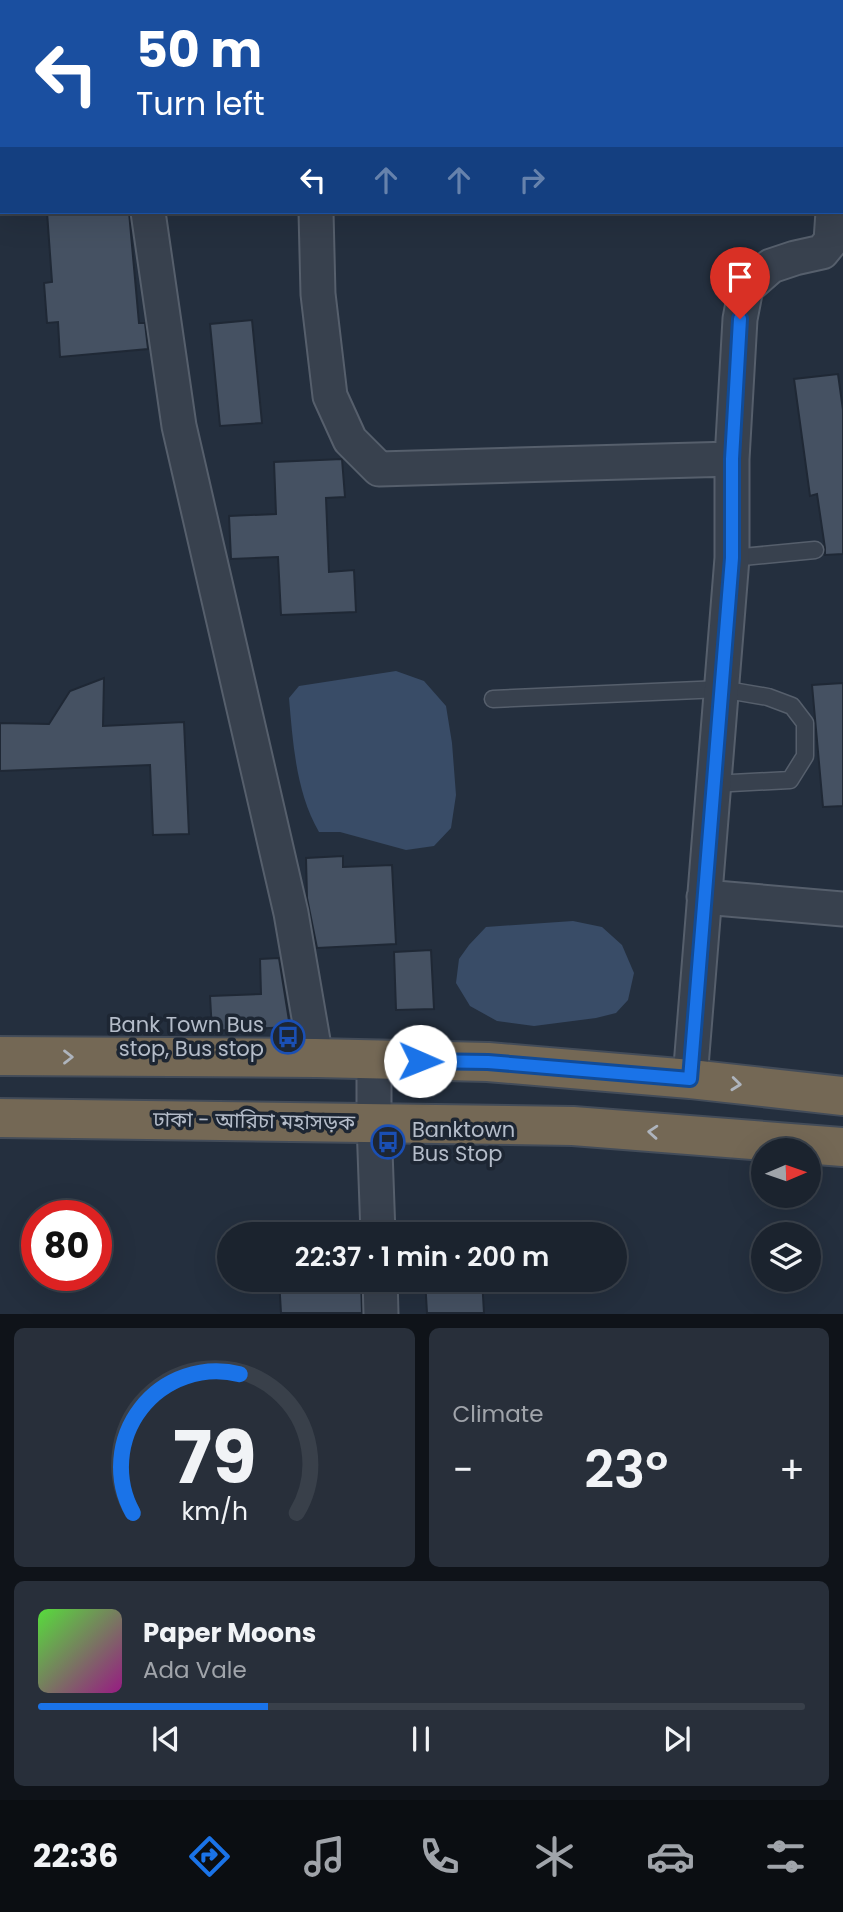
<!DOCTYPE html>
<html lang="en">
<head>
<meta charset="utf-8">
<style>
	:root { --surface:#1b232e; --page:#282f3a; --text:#f1f3f6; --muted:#a0a4aa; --line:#39404a; --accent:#1a73e8 }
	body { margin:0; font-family:Poppins,"Noto Sans Bengali",sans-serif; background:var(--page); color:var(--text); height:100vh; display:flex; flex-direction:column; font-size:26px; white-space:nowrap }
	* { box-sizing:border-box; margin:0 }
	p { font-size:23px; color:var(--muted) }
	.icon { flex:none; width:38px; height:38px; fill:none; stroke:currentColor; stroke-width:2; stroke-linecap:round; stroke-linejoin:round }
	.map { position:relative; height:1314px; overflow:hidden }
	.sheet { display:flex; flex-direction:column; gap:14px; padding:14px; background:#0f1319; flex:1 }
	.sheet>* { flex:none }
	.top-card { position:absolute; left:0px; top:0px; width:844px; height:214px; box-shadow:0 7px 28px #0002,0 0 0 2px var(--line); background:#1a4fa0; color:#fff; overflow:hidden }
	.needle { width:46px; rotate:88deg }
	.fabs { position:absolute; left:751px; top:1138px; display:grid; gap:14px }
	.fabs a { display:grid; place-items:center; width:70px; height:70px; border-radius:50%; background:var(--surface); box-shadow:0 7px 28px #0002,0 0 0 2px var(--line); font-size:35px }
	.speed { position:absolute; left:21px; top:1200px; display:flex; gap:14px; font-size:35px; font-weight:700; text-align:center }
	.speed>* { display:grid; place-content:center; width:91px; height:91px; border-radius:50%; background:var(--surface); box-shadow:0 7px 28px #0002,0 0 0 2px var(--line); line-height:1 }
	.speed .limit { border:10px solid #d22; background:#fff; color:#111 }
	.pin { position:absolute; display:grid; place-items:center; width:60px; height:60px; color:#fff; margin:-72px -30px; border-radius:50% 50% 50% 0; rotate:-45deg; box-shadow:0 0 7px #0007 }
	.pin .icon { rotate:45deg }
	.me { position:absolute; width:77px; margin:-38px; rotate:91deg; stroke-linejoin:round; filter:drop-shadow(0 0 5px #0008) }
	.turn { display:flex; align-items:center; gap:24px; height:147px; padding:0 21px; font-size:32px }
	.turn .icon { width:91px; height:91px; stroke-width:2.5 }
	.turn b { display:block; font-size:49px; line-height:60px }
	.lanes { display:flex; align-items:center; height:66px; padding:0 21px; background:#0003; justify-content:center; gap:35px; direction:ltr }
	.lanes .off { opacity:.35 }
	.big { font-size:52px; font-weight:600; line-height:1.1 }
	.sheet .card { flex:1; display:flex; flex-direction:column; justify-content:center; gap:10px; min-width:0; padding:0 24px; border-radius:10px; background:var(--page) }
	.sheet .dial { align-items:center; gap:0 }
	.dial svg { height:182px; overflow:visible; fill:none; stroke:var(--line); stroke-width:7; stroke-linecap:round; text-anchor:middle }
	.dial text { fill:var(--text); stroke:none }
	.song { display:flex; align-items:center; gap:21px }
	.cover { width:84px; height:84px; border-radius:10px; background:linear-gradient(135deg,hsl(110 70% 55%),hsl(310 70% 35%)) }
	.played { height:7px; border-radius:4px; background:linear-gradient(90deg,var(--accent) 30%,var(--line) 30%) }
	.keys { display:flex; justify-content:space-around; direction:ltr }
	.heat { display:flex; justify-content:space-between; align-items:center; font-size:38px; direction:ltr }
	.sheet .tiles { flex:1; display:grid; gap:14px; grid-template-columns:1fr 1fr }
	.card:last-child { grid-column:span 2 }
	.trip { position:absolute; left:217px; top:1222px; width:410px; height:70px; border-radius:35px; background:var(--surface); box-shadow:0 7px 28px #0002,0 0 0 2px var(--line); font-weight:600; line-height:70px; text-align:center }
	.menu { display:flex; height:112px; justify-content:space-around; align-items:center; background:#0b0e12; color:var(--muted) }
	.menu .icon { width:49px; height:49px }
	.menu .active { color:var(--accent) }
	.menu b { font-size:32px; color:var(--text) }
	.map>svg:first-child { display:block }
	.water { fill:#394c67 }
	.building { fill:#455162; stroke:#1f2835; stroke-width:2 }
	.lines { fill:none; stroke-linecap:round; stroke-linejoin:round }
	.lane-casing { stroke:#565f6c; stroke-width:19 }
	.street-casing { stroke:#565f6c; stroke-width:37 }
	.highway-casing { stroke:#434c59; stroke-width:42 }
	.lane { stroke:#38414e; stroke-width:16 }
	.street { stroke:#38414e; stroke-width:33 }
	.highway { stroke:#746855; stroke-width:38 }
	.oneway { stroke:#aeb4bd }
	.route-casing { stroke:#114b97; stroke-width:18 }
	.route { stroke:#1a73e8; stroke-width:12 }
	.labels { text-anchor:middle; stroke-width:7; stroke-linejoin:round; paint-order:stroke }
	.poi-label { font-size:21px; fill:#b4bcc9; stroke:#1d2633; text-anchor:end }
	.street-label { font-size:21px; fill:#b4bcc9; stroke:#1d2633 }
</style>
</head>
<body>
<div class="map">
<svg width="843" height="1314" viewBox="0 0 843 1314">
	<rect width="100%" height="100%" fill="#242f3e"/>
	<path class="water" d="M 396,671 L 424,681 L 446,706 L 452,743 L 456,795 L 451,828 L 434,846 L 406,850 L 340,832 L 319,832 C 296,792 293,744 289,698 L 299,686 Z
		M 573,921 L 602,927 L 622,945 L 634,973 L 628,1000 L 616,1013 L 596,1018 L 534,1026 L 497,1021 L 470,1006 L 456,983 L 459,959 L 469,945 L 486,927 Z"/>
	<path class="building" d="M 47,212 L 129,212 L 139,323 L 145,323 L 148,349 L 60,357 L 58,322 L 47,323 L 44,283 L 52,282 Z
		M 252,320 L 262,423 L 220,426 L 210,324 Z
		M 838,374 L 843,410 L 843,554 L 825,555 L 825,548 L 817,494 L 810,496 L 794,379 Z
		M 342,459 L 345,497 L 326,498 L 329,572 L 354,570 L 356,612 L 281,615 L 278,557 L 231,559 L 229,516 L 276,514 L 274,462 Z
		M 104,678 L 103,726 L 184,722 L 189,834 L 153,835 L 150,765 L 0,771 L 0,723 L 49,724 L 70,691 Z
		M 843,683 L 843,806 L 823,807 L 812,685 Z
		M 343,856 L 343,867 L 392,865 L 396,944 L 317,948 L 307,898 L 306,858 Z
		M 431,950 L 434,1009 L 396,1010 L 394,952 Z
		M 279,958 L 290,1027 L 212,1031 L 210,996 L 261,994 L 260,959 Z
		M 279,1279 L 361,1279 L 362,1313 L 281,1313 Z
		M 425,1279 L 482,1279 L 484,1313 L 427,1313 Z"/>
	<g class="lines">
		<defs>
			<path id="lane" d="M 732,558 L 815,550
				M 493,699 L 721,689 L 768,697 L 792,706 L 805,723 L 805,756 L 790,780 L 713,784"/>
			<path id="street" d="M 81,0 L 82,2
				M 526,2 L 526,0
				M 698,2 L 699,0
				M 148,212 L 179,426 L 291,913 L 316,1058
				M 316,212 L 318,294 L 330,396 L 350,440 L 379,469 L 732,459
				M 704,897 L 843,909
				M 374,1059 L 374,1123 L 378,1234
				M 690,1079 L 732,558 L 732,459 L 740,319 L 746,288 L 771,266 L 795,258 L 822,252 L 831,241 L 833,212
				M 380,1279 L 381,1314"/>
			<path id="highway" d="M 0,1056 L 316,1058 L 488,1062 L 690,1079 L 843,1096
				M 0,1118 L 573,1126 L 843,1147"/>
		</defs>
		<use href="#lane" class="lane-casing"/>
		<use href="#street" class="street-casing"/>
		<use href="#highway" class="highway-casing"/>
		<use href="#lane" class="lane"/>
		<use href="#street" class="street"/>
		<use href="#highway" class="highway"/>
	</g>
	<defs><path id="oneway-chevron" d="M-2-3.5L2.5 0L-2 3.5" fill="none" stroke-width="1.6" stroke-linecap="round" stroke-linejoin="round" transform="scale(1.75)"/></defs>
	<g class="oneway">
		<use href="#oneway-chevron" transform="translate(68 1057)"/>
		<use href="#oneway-chevron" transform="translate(736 1084) rotate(6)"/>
		<use href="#oneway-chevron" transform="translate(653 1132) rotate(-176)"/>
	</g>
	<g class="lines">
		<defs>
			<path id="route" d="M 420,1061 L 488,1062 L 690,1079 L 732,558 L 732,459 L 740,319"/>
		</defs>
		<use href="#route" class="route-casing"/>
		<use href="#route" class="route"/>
	</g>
	<defs>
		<symbol id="bus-ring" viewBox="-11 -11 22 22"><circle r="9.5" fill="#1d2633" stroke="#1a4fb4" stroke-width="1.5"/><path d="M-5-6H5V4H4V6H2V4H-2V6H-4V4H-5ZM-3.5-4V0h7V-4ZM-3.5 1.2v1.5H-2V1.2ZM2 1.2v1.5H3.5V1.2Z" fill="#1a4fb4"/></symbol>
	</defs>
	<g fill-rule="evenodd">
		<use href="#bus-ring" x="269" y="1018" width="38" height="38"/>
		<use href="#bus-ring" x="369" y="1123" width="38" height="38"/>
	</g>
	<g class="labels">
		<g class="poi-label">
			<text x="264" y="1032">Bank Town Bus<tspan x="264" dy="24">stop, Bus stop</tspan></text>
			<text x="412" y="1137" text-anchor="start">Banktown<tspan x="412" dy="24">Bus Stop</tspan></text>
		</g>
		<g class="street-label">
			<text transform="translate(254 1121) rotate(1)" y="7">ঢাকা - আরিচা মহাসড়ক</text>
		</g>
	</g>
</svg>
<div class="fabs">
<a><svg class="needle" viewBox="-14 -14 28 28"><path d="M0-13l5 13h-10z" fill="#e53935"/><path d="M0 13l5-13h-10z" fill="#a0a4aa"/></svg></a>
<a><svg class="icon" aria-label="layers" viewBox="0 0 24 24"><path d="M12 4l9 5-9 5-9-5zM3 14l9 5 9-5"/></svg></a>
</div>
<div class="speed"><div class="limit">80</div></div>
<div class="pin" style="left:740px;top:319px;background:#d93025"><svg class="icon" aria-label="arrive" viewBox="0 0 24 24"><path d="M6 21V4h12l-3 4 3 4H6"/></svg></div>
<svg class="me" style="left:420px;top:1061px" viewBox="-20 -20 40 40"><circle r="19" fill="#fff"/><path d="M0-13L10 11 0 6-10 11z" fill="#1a73e8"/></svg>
<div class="trip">22:37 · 1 min · 200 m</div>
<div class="top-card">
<div class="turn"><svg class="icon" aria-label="left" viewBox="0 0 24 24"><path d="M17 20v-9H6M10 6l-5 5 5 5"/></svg><div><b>50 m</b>Turn left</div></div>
<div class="lanes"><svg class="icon" aria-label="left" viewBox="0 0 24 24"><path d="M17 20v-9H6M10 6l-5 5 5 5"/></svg><svg class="icon off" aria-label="ahead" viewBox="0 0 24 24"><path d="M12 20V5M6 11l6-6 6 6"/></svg><svg class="icon off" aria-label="ahead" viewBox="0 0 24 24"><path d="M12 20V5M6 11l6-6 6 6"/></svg><svg class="icon off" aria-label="right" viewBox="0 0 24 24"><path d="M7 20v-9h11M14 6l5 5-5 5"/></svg></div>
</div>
</div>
<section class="sheet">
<div class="tiles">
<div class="card dial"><svg viewBox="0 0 100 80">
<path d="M14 69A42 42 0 1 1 86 69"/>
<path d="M14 69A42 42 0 0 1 61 8" stroke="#1a73e8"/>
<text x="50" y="56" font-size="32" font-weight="700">79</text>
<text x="50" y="72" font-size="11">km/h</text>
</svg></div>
<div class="card"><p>Climate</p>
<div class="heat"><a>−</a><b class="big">23°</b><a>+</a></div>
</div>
<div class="card">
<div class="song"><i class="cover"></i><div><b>Paper Moons</b><p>Ada Vale</p></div></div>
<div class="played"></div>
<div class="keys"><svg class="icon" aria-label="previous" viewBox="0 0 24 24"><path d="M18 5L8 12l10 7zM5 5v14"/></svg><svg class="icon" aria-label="pause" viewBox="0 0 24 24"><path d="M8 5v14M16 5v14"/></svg><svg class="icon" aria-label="next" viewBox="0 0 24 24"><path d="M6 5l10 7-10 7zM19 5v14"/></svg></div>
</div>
</div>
</section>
<nav class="menu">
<b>22:36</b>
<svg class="icon active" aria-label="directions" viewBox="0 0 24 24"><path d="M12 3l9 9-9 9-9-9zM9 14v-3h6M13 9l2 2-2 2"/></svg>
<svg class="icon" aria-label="music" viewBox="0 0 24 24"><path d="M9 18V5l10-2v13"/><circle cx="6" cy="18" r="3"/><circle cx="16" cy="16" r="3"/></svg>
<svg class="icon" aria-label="phone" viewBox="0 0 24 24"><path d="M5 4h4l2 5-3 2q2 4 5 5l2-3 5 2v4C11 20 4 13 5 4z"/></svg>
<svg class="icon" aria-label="climate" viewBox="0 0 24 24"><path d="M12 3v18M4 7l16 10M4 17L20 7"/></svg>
<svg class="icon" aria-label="car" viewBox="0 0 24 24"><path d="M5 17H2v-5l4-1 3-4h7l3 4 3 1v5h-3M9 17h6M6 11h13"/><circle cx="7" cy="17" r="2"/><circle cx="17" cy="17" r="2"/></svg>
<svg class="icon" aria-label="filters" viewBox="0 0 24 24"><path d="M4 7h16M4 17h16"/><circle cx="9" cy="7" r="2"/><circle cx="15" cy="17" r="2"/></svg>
</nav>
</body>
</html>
